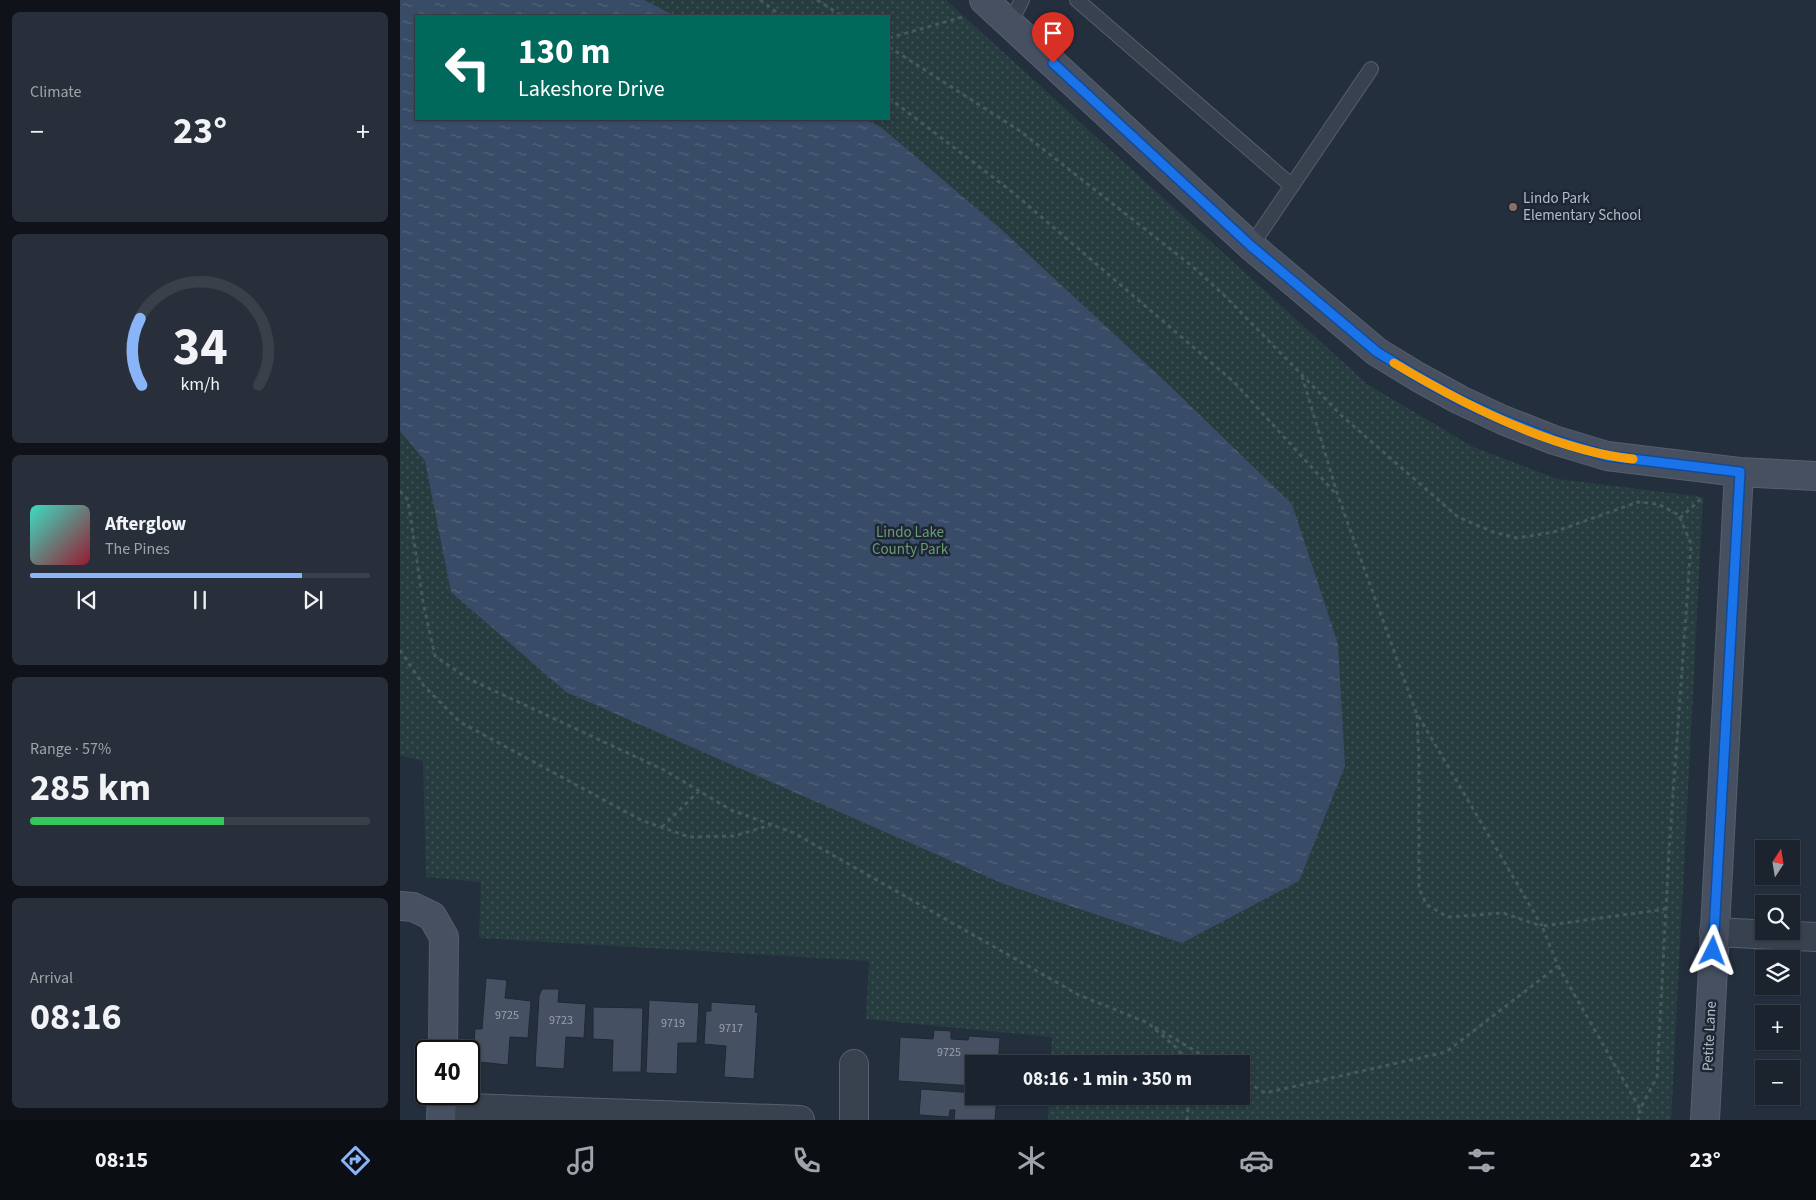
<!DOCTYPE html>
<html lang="en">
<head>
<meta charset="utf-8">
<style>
	:root { --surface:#1b232e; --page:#282f3a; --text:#f1f3f6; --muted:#a0a4aa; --line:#39404a; --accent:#8ab4f8 }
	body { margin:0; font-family:"Source Sans 3",sans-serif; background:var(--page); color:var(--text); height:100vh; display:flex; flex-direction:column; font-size:19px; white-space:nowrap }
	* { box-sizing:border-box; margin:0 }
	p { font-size:16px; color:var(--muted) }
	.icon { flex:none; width:28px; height:28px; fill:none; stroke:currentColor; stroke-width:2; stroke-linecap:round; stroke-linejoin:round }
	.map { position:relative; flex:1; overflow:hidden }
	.details { display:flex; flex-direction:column; gap:12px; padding:12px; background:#0f1319; width:400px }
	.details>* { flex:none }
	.hud { position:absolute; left:15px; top:15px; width:475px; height:105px; border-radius:0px; box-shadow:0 1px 4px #0004,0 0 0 1px var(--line); background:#00695c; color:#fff; overflow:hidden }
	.needle { width:32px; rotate:12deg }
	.buttons { position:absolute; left:1355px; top:840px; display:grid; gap:10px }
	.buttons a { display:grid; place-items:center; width:45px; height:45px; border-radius:0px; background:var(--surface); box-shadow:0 1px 4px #0004,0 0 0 1px var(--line); font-size:25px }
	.speed { position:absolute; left:15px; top:1040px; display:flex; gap:10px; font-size:25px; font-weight:700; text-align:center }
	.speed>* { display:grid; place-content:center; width:65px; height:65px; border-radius:50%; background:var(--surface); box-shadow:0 1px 4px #0004,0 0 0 1px var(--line); line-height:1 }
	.speed .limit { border:2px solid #111; border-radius:8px; background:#fff; color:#111 }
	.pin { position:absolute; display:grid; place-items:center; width:42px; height:42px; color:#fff; margin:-51px -21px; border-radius:50% 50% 50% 0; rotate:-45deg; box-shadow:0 0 5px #0007 }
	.pin .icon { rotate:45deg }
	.me { position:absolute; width:55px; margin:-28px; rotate:3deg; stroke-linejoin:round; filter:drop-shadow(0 0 4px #0008) }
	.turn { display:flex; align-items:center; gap:18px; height:105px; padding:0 20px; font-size:22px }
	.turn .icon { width:65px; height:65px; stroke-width:2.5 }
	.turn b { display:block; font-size:35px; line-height:42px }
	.big { font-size:38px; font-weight:700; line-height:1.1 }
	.details .tile { flex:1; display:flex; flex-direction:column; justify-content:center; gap:8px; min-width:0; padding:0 18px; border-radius:8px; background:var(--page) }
	.details .dial { align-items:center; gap:0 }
	.dial svg { height:130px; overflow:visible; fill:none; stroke:var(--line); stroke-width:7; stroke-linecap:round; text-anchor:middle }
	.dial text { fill:var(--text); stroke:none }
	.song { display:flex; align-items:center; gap:15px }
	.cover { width:60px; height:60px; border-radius:8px; background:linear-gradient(135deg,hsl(170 70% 55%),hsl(350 70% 35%)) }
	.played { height:5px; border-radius:2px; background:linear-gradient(90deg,var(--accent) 80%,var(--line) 80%) }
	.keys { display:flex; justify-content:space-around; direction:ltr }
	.heat { display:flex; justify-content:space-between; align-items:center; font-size:28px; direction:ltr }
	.charge { height:8px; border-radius:4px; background:linear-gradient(90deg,#34c759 57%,var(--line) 0) }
	.trip { position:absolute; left:565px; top:1055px; width:285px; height:50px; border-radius:0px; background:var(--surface); box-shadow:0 1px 4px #0004,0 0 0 1px var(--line); font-weight:700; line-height:50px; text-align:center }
	.dock { display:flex; height:80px; justify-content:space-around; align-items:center; background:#0b0e12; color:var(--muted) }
	.dock .icon { width:35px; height:35px }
	.dock .on { color:var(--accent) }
	.dock b { font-size:22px; color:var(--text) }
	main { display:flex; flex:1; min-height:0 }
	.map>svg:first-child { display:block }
	.park { fill:url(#park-dots); fill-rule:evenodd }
	.water { fill:url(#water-ripples) }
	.building { fill:#455162; stroke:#1f2835 }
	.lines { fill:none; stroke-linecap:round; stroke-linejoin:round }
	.lane-casing { stroke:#565f6c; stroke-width:16 }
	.street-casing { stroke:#565f6c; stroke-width:30 }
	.secondary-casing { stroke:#565f6c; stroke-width:30 }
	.path { stroke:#44595c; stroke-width:3; stroke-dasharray:4 4; stroke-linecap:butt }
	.lane { stroke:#38414e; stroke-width:14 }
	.street { stroke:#38414e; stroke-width:28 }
	.secondary { stroke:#465061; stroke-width:28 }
	.route-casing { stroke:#114b97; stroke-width:12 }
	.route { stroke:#1a73e8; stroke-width:9 }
	.slow { stroke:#f59e0b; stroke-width:9 }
	.education-dot { fill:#8d6e63; stroke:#1d2633; stroke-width:2 }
	.labels { text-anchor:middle; stroke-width:5; stroke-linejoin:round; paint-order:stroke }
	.number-label { font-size:12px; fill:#98a1af }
	.poi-label { font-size:15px; fill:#b4bcc9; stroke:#1d2633; text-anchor:start }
	.park-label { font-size:15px; fill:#6b9a76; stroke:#1d2633 }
	.street-label { font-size:15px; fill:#b4bcc9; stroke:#1d2633 }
</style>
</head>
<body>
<main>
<section class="details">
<div class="tile"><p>Climate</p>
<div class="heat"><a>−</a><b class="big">23°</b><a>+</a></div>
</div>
<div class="tile dial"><svg viewBox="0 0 100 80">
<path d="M14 69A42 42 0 1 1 86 69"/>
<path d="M14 69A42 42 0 0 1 13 28" stroke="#8ab4f8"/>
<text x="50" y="56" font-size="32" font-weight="700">34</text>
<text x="50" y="72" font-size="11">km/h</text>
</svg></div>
<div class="tile">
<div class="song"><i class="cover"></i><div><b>Afterglow</b><p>The Pines</p></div></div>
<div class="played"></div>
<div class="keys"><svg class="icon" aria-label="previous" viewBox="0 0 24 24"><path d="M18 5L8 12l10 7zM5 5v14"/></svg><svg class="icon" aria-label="pause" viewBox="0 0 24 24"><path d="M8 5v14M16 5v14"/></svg><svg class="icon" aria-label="next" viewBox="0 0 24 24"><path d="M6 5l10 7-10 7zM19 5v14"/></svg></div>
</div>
<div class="tile"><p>Range · 57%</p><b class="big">285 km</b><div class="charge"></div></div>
<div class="tile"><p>Arrival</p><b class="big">08:16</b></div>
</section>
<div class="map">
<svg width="1416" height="1120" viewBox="0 0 1416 1120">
	<defs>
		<pattern id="park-dots" width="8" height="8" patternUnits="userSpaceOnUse" patternTransform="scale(1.25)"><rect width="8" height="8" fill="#263c3f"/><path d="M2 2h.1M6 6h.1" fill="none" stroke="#435659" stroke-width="1.8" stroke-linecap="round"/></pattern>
		<pattern id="water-ripples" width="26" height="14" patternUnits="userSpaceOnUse" patternTransform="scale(1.25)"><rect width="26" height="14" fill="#394c67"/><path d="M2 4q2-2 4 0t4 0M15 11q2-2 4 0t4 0" fill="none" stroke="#53647b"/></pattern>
	</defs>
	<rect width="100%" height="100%" fill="#242f3e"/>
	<path class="park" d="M 0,0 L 546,0 L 967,384 L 1073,447 L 1158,479 L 1303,497 L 1271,1120 L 648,1120 L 649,1096 L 841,1096 L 841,1064 L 651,1064 L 652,1037 L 466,1019 L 469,961 L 79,938 L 81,882 L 26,877 L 23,761 L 0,755 ZM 16,16 L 489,16 L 489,119 L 16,119 Z"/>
	<path class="water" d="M 0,0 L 244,0 L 275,16 L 16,16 L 16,119 L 465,119 L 482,128 L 602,230 L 770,386 L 892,504 L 938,644 L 945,766 L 899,881 L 782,943 L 604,884 L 166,692 L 51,592 L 25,461 L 0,431 Z"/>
	<path class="building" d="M 86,978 L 107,980 L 105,998 L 131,1001 L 128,1038 L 110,1037 L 108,1065 L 79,1062 L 80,1056 L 73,1056 L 75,1029 L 82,1029 Z
		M 142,989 L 159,989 L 158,1002 L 186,1004 L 184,1038 L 166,1037 L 164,1069 L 135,1067 L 139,996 Z
		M 249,1000 L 299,1003 L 297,1043 L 278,1043 L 277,1074 L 246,1073 Z
		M 311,1002 L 356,1005 L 355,1012 L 358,1013 L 354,1079 L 324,1077 L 326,1046 L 304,1044 L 306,1011 L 311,1011 Z
		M 193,1007 L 243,1008 L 241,1072 L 212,1072 L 213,1040 L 193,1039 Z
		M 534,1030 L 551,1031 L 551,1039 L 568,1040 L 569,1036 L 600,1038 L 598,1064 L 574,1064 L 574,1086 L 498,1081 L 500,1037 L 533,1039 Z
		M 521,1089 L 574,1093 L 574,1096 L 597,1096 L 595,1120 L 554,1120 L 555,1110 L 550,1110 L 549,1117 L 519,1115 Z"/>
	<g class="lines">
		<defs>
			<path id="lane" d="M 677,0 L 892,186
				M 610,23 L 622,0
				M 851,246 L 971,69"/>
			<path id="street" d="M 1314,932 L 1416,937
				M 454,1064 L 454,1120
				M 42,1107 L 400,1120"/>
			<path id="secondary" d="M 584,0 L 851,246 L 977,352 L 1018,377 L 1060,400 L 1103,420 L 1154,440 L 1207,456 L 1339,472 L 1416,476
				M 0,906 L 13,907 L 32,916 L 44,937 L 43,1051
				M 41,1120 L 42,1094
				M 1305,1120 L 1339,472"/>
		</defs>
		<use href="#lane" class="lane-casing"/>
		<use href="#street" class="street-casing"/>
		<use href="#secondary" class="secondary-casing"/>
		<path class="path" d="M 360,0 L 382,16
			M 417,0 L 442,16
			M 489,38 L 566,16
			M 489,47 L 620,131 L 792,266 L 823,294 L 942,416 L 1058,517 L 1093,532 L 1117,538 L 1154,532 L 1238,502 L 1258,504 L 1279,515 L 1291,544 L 1269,851 L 1257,1077 L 1240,1109 L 1238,1120
			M 489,98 L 611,191 L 834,382 L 936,494
			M 902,376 L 938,496 L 1016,712 L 1142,926
			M 0,491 L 8,500 L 23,602 L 35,656 L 67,678 L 264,770 L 331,810 L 394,833 L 679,995 L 748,1023 L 779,1050 L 784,1064
			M 1280,518 L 1303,497
			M 0,650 L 24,686 L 60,722 L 241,820 L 289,837 L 334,836 L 371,825
			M 1017,715 L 1019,761 L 1019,889 L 1027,905 L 1048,917 L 1103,913 L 1141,926
			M 262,827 L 299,791
			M 1158,966 L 1240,1109
			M 755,1027 L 817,1064
			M 841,1078 L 865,1093 L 1046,1052 L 1158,966 L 1142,926 L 1266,909
			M 787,1120 L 789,1096"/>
		<use href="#lane" class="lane"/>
		<use href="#street" class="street"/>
		<use href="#secondary" class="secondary"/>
	</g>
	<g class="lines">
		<defs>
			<path id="route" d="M 653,63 L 851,246 L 977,352 L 1018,377 L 1060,400 L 1103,420 L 1154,440 L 1207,456 L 1340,472 L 1313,951"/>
		</defs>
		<use href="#route" class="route-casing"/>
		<use href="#route" class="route"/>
		<path class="slow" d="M 994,363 C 1064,405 1152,450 1233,459"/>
	</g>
	<circle class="education-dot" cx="1113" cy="207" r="5"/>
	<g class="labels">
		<g class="number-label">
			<text x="107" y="1019">9725</text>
			<text x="161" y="1024">9723</text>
			<text x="273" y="1027">9719</text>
			<text x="331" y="1032">9717</text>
			<text x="549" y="1056">9725</text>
		</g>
		<g class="poi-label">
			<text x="1123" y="203">Lindo Park<tspan x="1123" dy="17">Elementary School</tspan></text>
		</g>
		<g class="park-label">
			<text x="510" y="537">Lindo Lake<tspan x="510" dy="17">County Park</tspan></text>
		</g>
		<g class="street-label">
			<text transform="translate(1309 1036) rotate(-87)" y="5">Petite Lane</text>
		</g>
	</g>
</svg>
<div class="buttons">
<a><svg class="needle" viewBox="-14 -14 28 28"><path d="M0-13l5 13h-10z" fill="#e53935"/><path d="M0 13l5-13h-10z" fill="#a0a4aa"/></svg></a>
<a><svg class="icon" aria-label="search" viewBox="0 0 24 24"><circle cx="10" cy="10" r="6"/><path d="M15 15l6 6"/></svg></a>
<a><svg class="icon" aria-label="layers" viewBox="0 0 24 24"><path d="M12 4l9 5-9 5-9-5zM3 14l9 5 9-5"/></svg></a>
<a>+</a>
<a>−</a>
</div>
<div class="speed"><div class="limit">40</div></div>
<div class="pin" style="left:653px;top:63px;background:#d93025"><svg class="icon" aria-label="arrive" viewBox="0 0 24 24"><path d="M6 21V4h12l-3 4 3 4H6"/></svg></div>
<svg class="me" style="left:1313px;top:951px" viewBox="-20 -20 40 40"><path d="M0-17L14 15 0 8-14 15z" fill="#1a73e8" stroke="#fff" stroke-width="4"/></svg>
<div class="trip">08:16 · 1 min · 350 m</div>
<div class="hud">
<div class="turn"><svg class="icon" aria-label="left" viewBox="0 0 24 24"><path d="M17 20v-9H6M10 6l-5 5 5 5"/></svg><div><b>130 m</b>Lakeshore Drive</div></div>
</div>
</div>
</main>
<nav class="dock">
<b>08:15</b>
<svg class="icon on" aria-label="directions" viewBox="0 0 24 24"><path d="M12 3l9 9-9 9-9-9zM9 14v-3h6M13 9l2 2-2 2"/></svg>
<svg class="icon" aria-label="music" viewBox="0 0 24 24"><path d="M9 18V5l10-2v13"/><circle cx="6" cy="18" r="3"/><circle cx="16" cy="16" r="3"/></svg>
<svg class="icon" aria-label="phone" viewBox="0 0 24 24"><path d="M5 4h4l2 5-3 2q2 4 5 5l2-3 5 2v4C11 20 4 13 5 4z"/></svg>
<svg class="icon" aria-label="climate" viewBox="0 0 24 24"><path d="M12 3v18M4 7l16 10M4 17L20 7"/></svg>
<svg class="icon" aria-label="car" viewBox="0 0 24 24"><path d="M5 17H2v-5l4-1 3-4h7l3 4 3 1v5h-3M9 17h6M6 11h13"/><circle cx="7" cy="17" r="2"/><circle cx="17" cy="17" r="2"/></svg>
<svg class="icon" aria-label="filters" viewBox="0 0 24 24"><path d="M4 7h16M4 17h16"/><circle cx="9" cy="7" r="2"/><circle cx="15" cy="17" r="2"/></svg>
<b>23°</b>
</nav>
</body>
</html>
